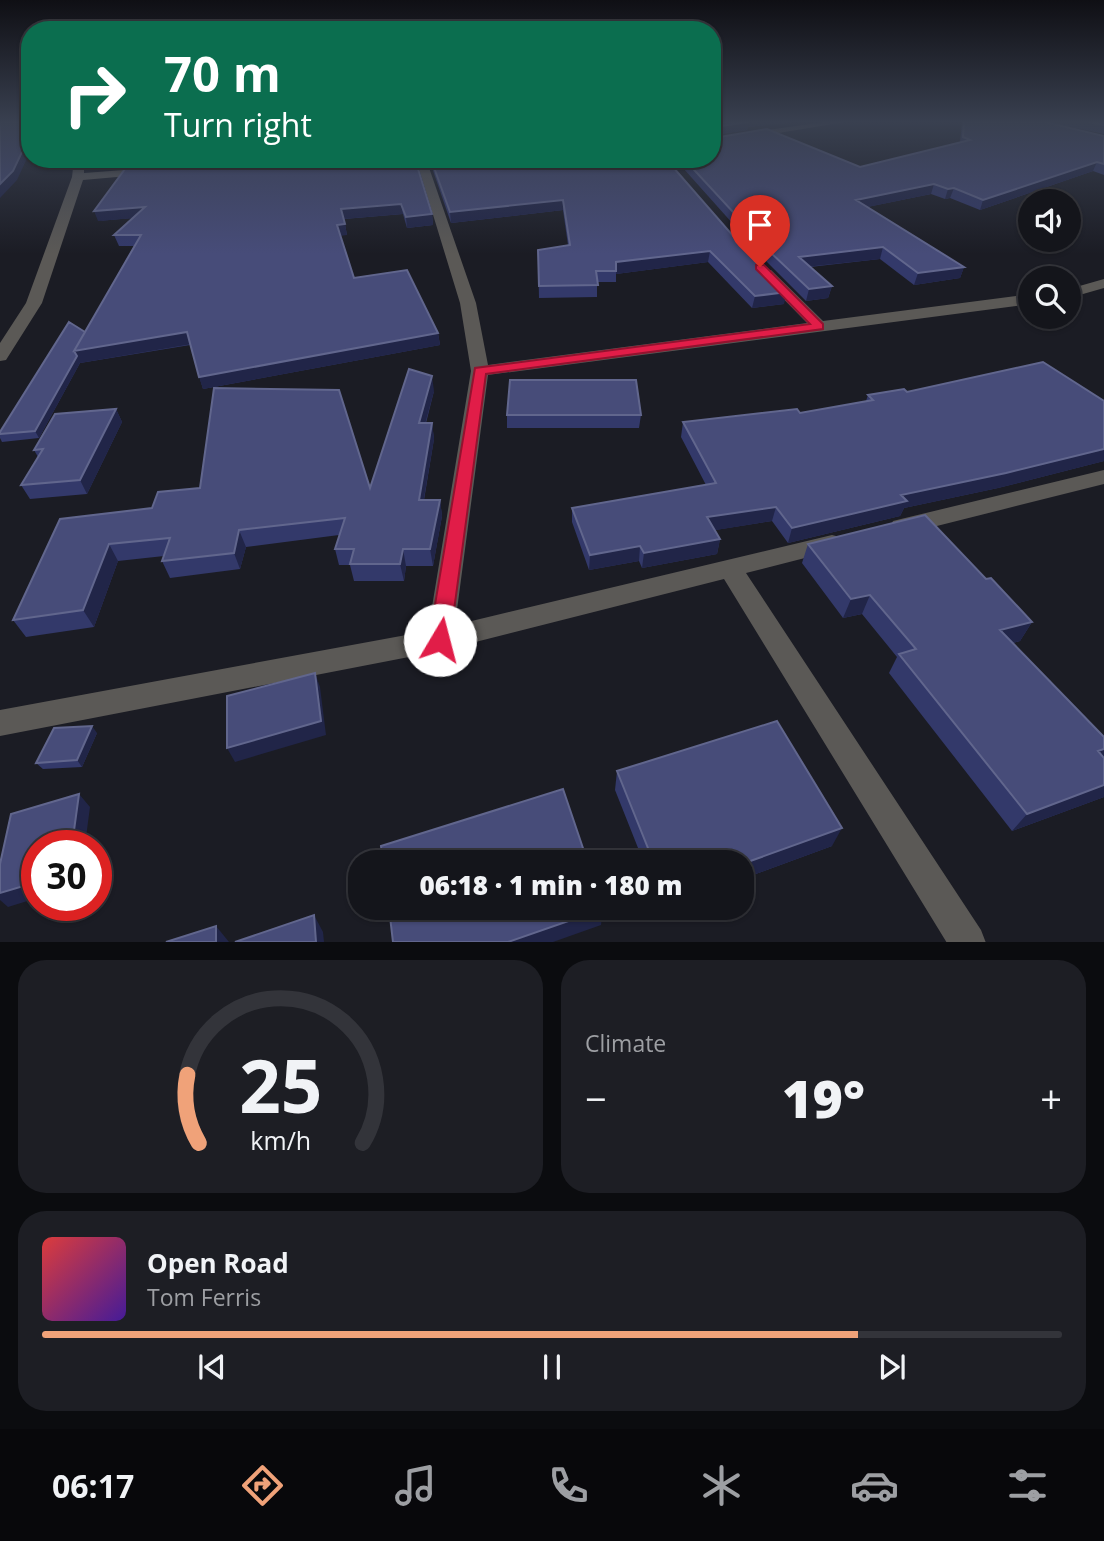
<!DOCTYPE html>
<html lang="en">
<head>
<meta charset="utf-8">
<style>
	:root { --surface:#14151b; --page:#1d1e24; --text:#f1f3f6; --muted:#9d9fa3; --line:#33343a; --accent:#f0a279 }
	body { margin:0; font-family:"Open Sans",sans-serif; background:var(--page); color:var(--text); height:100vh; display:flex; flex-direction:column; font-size:26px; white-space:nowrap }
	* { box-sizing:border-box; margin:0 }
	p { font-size:23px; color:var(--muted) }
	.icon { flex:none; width:38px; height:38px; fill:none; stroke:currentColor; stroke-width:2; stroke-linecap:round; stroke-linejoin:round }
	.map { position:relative; height:942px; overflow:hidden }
	.panel { display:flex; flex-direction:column; gap:18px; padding:18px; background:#0b0c0f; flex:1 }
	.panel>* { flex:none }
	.banner { position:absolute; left:21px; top:21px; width:700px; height:147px; border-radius:28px; box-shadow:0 2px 5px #0004,0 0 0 2px var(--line); background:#0b6e4f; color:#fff; overflow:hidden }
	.tools { position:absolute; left:1018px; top:189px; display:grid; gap:14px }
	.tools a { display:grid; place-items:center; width:63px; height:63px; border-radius:50%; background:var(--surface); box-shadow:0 2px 5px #0004,0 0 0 2px var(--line); font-size:35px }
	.speed { position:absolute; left:21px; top:830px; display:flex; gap:14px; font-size:35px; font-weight:700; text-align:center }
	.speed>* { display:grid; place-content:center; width:91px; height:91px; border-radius:50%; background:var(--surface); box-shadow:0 2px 5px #0004,0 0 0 2px var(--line); line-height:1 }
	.speed .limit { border:10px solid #d22; background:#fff; color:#111 }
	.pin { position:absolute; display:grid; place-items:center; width:60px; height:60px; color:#fff; margin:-72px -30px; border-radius:50% 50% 50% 0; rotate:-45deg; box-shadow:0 0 7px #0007 }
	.pin .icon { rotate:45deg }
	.me { position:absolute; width:77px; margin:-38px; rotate:8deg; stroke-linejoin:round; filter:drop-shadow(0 0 5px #0008) }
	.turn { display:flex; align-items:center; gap:24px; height:147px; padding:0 28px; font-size:32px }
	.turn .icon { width:91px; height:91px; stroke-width:2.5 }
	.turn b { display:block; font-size:49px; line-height:60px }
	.big { font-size:52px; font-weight:800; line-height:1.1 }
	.panel .tile { flex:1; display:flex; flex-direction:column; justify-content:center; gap:10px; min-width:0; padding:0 24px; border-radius:28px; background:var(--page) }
	.panel .dial { align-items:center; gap:0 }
	.dial svg { height:182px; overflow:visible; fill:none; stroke:var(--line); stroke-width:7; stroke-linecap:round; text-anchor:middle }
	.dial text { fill:var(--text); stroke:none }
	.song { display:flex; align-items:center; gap:21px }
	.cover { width:84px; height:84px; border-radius:10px; background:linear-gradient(135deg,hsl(0 70% 55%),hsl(260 70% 35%)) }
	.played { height:7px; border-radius:4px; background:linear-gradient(90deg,var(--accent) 80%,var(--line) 80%) }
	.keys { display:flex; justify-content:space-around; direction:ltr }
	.heat { display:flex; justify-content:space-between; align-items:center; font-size:38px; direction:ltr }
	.panel .tiles { flex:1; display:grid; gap:18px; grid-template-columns:1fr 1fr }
	.tile:last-child { grid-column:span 2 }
	.trip { position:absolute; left:348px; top:850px; width:406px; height:70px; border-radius:28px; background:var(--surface); box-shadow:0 2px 5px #0004,0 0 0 2px var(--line); font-weight:800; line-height:70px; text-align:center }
	.tabs { display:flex; height:112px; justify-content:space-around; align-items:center; background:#08080b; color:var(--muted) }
	.tabs .icon { width:49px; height:49px }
	.tabs .selected { color:var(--accent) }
	.tabs b { font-size:32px; color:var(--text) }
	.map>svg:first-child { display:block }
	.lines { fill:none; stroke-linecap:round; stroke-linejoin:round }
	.minor { fill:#5b5956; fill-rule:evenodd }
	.wall { fill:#33396a }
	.shaded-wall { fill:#212548 }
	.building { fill:#474c79; stroke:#61668d; stroke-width:2 }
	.route { fill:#e11d48; stroke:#92132f; stroke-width:2 }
</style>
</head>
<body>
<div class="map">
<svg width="1104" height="943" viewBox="0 0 1104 943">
	<rect width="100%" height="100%" fill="#1b1c24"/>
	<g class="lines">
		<path class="minor" d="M 824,122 L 845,122 L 712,144 L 712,138 Z
			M 74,159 L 84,159 L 84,173 L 151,168 L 156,171 L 151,174 L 83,180 L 42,303 L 6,360 L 0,361 L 0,343 L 26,303 L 72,177 Z
			M 416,159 L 426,159 L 476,303 L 488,365 L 807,323 L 761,276 L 761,270 L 771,270 L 823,321 L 1031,294 L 1031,304 L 488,375 L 455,625 L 832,535 L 840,537 L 844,543 L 840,549 L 746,573 L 981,930 L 986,943 L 947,943 L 724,579 L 440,651 L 0,736 L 0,710 L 428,631 L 471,371 L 460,303 Z
			M 1104,279 L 1104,288 L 1069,298 L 1069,289 Z
			M 1104,470 L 1104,484 L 901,535 L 893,533 L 890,527 L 893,521 L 901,519 Z"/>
	</g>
	<path class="wall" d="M 712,122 L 794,122 L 748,127 L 747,130 L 713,135 L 714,138 L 860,167 L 960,142 L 962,122 L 1045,122 L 1104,136 L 1104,175 L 1093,171 L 980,210 L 950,198 L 945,199 L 931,194 L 867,207 L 964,267 L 960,278 L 914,285 L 880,259 L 810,267 L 832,286 L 828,298 L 806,301 L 767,262 L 675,159 L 712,159 Z
		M 1046,122 L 1104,122 L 1104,134 Z
		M 114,159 L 232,159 L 140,166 L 139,161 L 115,163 Z
		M 415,159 L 432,214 L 433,225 L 407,228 L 403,214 L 344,219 L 347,235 L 340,235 L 354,278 L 438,333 L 440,345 L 203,389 L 190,345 L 80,363 L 39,438 L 2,442 L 0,438 L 0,432 L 85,332 L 134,246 L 119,246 L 114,235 L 132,218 L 98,221 Z
		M 429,159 L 666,159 L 784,304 L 752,308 L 708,262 L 616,274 L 616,282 L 597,282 L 597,297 L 539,298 L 538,250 L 568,245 L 563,210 L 451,223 Z
		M 434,391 L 426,423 L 432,423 L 434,439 L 424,500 L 440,500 L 442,516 L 433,566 L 406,566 L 404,581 L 354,581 L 350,565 L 339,565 L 335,549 L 339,535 L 246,547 L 240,569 L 170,578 L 162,561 L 164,556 L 118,561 L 94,627 L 26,637 L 13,620 L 60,519 L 370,488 Z
		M 907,392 L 1104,401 L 1104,461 L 998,488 L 904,508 L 900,516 L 788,543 L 772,521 L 715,530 L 720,539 L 717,554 L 642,568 L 639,561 L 589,570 L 572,522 L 572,508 L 706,485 L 681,437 L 683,422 L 800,413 L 866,401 L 868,395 Z
		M 116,409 L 122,422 L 87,494 L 30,499 L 21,485 L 38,457 L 34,450 Z
		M 507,415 L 641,415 L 639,428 L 507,428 Z
		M 808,544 L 986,579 L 1032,622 L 1020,641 L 1013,643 L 1104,758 L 1104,797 L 1012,831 L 889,673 L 897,657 L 862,614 L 843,618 L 802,563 Z
		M 97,733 L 82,767 L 43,769 L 36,763 Z
		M 617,771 L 832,846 L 742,879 L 742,863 L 644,863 L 615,790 Z"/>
	<path class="shaded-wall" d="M 743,122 L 794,122 L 748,127 L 747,130 L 712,135 L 712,127 Z
		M 30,135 L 30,152 L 17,180 L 0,198 L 0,184 Z
		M 138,159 L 232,159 L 140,166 Z
		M 1097,162 L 1093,171 L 980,210 L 983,200 Z
		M 934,184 L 931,194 L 853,210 L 856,200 Z
		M 954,188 L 950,198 L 945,199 L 948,189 Z
		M 563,200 L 563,210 L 451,223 L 450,212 Z
		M 401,204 L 403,214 L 343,219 L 341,209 Z
		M 145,207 L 148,217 L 98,221 L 94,211 Z
		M 432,214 L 433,225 L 407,228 L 406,217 Z
		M 345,224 L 347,235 L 339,236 L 337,225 Z
		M 883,247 L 880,259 L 796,268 L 799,257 Z
		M 710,251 L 708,262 L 616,274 L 616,262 Z
		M 964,267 L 960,278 L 914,285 L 918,273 Z
		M 832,286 L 828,298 L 806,301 L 809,289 Z
		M 787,292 L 784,304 L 752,308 L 755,296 Z
		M 187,332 L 192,344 L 80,363 L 39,438 L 35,431 L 74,351 Z
		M 438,333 L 440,345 L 203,389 L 199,377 Z
		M 432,376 L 434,391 L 421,439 L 419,423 Z
		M 116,409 L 122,422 L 87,494 L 80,480 Z
		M 432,423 L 434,439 L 421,516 L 419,500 Z
		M 1104,449 L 1104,461 L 998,488 L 904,508 L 900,516 L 788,543 L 792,528 L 901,495 Z
		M 440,500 L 442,516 L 433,566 L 430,549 Z
		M 776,507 L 772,521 L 704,532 L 707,517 Z
		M 239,530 L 246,547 L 240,569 L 234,553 Z
		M 720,539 L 717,554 L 642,568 L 644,553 Z
		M 109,544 L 118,561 L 94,627 L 83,610 Z
		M 640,546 L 639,561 L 589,570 L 590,555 Z
		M 403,549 L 406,566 L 404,581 L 400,564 Z
		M 870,595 L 862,614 L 843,618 L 851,599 Z
		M 1032,622 L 1020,641 L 988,649 L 1000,630 Z
		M 315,673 L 320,687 L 326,735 L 235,762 L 227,748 Z
		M 92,726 L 97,733 L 82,767 L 77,760 Z
		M 1104,749 L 1104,756 L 1096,765 L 1098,751 Z
		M 1104,785 L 1104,797 L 1012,831 L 1027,814 Z
		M 79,794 L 90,807 L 85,845 L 72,845 Z
		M 842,828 L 832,846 L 742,879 L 742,864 Z
		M 37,882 L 37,898 L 8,907 L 0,900 L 0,893 Z
		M 603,909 L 601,925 L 553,942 L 508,942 Z
		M 314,915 L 323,932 L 324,942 L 316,942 Z
		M 216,926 L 229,942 L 216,942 Z"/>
	<path class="building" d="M 0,122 L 30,122 L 30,135 L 13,171 L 0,184 Z
		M 712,122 L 749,122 L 712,127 Z
		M 964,122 L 1045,122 L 1104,136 L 1104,164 L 1097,162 L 983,200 L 954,188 L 948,189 L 934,184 L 856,200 L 964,267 L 918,273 L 883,247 L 799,257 L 832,286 L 809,289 L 769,251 L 684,159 L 712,159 L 712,134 L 714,138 L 767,129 L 860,167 L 970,140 L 963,137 Z
		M 1088,122 L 1104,122 L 1104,125 Z
		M 256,159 L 415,159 L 432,214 L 406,217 L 401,204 L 341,209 L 345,224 L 337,225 L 354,278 L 407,270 L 438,333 L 199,377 L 187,332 L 74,351 L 141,235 L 114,235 L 145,207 L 94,211 L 125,169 Z
		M 431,159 L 666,159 L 755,261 L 787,292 L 755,296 L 710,251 L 616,262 L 616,271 L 596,271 L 598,285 L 539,286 L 538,250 L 570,245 L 563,200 L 450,212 Z
		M 69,322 L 85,332 L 74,351 L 77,356 L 35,431 L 0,434 L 0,432 Z
		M 1043,362 L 1104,401 L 1104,449 L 1006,473 L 901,495 L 907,501 L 792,528 L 776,507 L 707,517 L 720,539 L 644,553 L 640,546 L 590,555 L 572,508 L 716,483 L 683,422 L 797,409 L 800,413 L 873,400 L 868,395 L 904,389 L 907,392 Z
		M 409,369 L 432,376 L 419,423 L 432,423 L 419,500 L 440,500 L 430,549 L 403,549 L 400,564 L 350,564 L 354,549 L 335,549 L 345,518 L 239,530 L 234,553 L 162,561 L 170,538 L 109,544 L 83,610 L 13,620 L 60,519 L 152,508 L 158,492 L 200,488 L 214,388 L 339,390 L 370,488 Z
		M 510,380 L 636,380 L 641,415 L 507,415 Z
		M 116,409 L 80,480 L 21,485 L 43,449 L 34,450 L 55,414 Z
		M 925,515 L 986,579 L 991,578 L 1032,622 L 1000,630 L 1104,737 L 1104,749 L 1098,751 L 1104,758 L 1104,785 L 1027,814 L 899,654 L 916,649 L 870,595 L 851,599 L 808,544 Z
		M 315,673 L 321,721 L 227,748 L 227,696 Z
		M 777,721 L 842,828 L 742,864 L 654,863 L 617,771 Z
		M 92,726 L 77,760 L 36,763 L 54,728 Z
		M 563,789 L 588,863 L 383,863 L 381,846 Z
		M 79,794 L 72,845 L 37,845 L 37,882 L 0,893 L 0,864 L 11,814 Z
		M 389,908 L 603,908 L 603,909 L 508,942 L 393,942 Z
		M 314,915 L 316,942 L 235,942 Z
		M 216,926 L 216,942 L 166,942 Z"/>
	<linearGradient id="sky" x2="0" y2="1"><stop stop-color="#0f0f14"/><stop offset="0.48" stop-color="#394050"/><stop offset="1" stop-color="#394050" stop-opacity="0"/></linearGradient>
	<rect width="1104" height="254" fill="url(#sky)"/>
	<path class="route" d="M 756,265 L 764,265 L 823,324 L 823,329 L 486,374 L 450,640 L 447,646 L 440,648 L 432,646 L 429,640 L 475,368 L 810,324 L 756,269 Z"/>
</svg>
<div class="tools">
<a><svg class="icon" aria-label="sound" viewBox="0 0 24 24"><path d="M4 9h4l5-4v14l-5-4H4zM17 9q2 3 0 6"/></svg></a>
<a><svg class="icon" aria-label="search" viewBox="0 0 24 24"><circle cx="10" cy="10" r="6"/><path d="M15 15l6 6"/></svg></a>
</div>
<div class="speed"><div class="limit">30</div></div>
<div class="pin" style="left:760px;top:267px;background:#d93025"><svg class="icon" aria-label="arrive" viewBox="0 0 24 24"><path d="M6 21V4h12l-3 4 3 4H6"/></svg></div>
<svg class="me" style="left:440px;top:640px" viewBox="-20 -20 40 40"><circle r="19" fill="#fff"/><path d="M0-13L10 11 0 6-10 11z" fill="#e11d48"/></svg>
<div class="trip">06:18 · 1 min · 180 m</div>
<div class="banner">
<div class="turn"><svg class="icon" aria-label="right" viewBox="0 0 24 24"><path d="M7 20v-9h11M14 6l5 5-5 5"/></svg><div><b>70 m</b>Turn right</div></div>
</div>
</div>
<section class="panel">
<div class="tiles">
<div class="tile dial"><svg viewBox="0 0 100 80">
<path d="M14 69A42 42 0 1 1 86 69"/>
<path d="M14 69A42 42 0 0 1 9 39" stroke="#f0a279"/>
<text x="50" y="56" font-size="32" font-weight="700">25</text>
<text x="50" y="72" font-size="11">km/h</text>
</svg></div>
<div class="tile"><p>Climate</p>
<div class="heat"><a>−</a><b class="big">19°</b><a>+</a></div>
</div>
<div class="tile">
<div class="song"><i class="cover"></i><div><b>Open Road</b><p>Tom Ferris</p></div></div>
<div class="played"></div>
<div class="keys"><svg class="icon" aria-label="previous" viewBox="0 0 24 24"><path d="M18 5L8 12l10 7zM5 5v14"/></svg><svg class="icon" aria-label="pause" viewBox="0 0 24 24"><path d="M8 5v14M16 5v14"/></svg><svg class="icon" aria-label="next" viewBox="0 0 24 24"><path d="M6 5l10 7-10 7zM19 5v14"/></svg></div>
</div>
</div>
</section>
<nav class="tabs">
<b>06:17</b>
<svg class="icon selected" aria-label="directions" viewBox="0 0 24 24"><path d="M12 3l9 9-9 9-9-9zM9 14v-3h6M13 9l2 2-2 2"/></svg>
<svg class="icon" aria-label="music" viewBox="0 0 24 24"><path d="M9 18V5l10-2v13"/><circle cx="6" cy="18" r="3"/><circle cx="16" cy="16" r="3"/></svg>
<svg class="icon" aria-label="phone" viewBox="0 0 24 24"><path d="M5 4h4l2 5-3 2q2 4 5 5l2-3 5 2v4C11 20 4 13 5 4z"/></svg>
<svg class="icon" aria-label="climate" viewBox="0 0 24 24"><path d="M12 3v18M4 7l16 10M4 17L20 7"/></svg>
<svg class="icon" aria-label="car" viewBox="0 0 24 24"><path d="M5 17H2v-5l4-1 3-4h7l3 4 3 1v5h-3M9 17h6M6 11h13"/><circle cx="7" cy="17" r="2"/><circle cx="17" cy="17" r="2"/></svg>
<svg class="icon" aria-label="filters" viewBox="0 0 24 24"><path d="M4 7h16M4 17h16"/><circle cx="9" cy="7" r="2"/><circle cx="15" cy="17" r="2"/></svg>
</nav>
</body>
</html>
